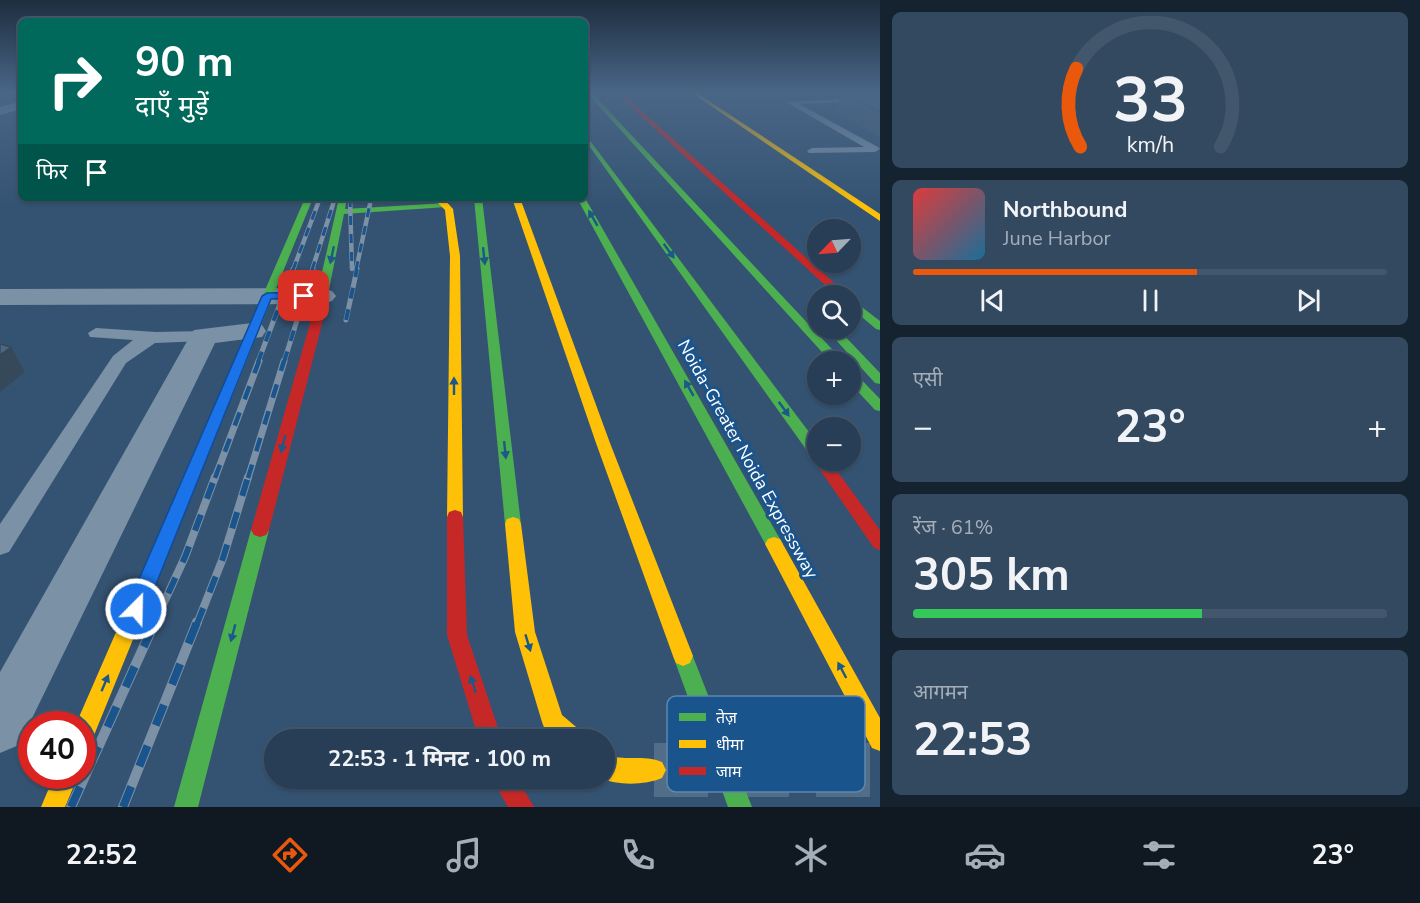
<!DOCTYPE html>
<html lang="hi">
<head>
<meta charset="utf-8">
<style>
	:root { --surface:#273e56; --page:#334960; --text:#f1f3f6; --muted:#a4aeb9; --line:#43576c; --accent:#ea580c }
	body { margin:0; font-family:"Nunito Sans","Noto Sans Devanagari",sans-serif; background:var(--page); color:var(--text); height:100vh; display:flex; flex-direction:column; font-size:22px; white-space:nowrap }
	* { box-sizing:border-box; margin:0 }
	p { font-size:20px; color:var(--muted) }
	.icon { flex:none; width:33px; height:33px; fill:none; stroke:currentColor; stroke-width:2; stroke-linecap:round; stroke-linejoin:round }
	.map { position:relative; flex:1; overflow:hidden }
	.details { display:flex; flex-direction:column; gap:12px; padding:12px; background:#15222f; width:540px }
	.details>* { flex:none }
	.top-card { position:absolute; left:18px; top:18px; width:570px; height:183px; border-radius:9px; box-shadow:0 2px 4px #0004,0 0 0 2px var(--line); background:#00695c; color:#fff; overflow:hidden }
	.needle { width:39px; rotate:245deg }
	.fabs { position:absolute; left:807px; top:219px; display:grid; gap:12px }
	.fabs a { display:grid; place-items:center; width:54px; height:54px; border-radius:50%; background:var(--surface); box-shadow:0 2px 4px #0004,0 0 0 2px var(--line); font-size:30px }
	.speed { position:absolute; left:18px; top:711px; display:flex; gap:12px; font-size:30px; font-weight:700; text-align:center }
	.speed>* { display:grid; place-content:center; width:78px; height:78px; border-radius:50%; background:var(--surface); box-shadow:0 2px 4px #0004,0 0 0 2px var(--line); line-height:1 }
	.speed .limit { border:9px solid #d22; background:#fff; color:#111 }
	.pin { position:absolute; display:grid; place-items:center; width:51px; height:51px; color:#fff; margin:-26px; border-radius:12px; box-shadow:0 3px 9px #0006 }
	.me { position:absolute; width:66px; margin:-33px; rotate:23deg; stroke-linejoin:round; filter:drop-shadow(0 0 4px #0008) }
	.turn { display:flex; align-items:center; gap:21px; height:126px; padding:0 18px; font-size:27px }
	.turn .icon { width:78px; height:78px; stroke-width:2.5 }
	.turn b { display:block; font-size:42px; line-height:51px }
	.then { display:flex; align-items:center; height:57px; padding:0 18px; background:#0003; gap:12px; font-size:22px }
	.big { font-size:45px; font-weight:700; line-height:1.1 }
	.details .card { flex:1; display:flex; flex-direction:column; justify-content:center; gap:9px; min-width:0; padding:0 21px; border-radius:9px; background:var(--page) }
	.details .dial { align-items:center; gap:0 }
	.dial svg { height:156px; overflow:visible; fill:none; stroke:var(--line); stroke-width:7; stroke-linecap:round; text-anchor:middle }
	.dial text { fill:var(--text); stroke:none }
	.song { display:flex; align-items:center; gap:18px }
	.cover { width:72px; height:72px; border-radius:9px; background:linear-gradient(135deg,hsl(0 70% 55%),hsl(200 70% 35%)) }
	.played { height:6px; border-radius:3px; background:linear-gradient(90deg,var(--accent) 60%,var(--line) 60%) }
	.keys { display:flex; justify-content:space-around; direction:ltr }
	.heat { display:flex; justify-content:space-between; align-items:center; font-size:33px; direction:ltr }
	.charge { height:9px; border-radius:4px; background:linear-gradient(90deg,#34c759 61%,var(--line) 0) }
	.trip { position:absolute; left:264px; top:729px; width:351px; height:60px; border-radius:30px; background:var(--surface); box-shadow:0 2px 4px #0004,0 0 0 2px var(--line); font-weight:700; line-height:60px; text-align:center }
	.tab-bar { display:flex; height:96px; justify-content:space-around; align-items:center; background:#101922; color:var(--muted) }
	.tab-bar .icon { width:42px; height:42px }
	.tab-bar .selected { color:var(--accent) }
	.tab-bar b { font-size:27px; color:var(--text) }
	main { display:flex; flex:1; min-height:0 }
	.map>svg:first-child { display:block }
	.lines { fill:none; stroke-linecap:round; stroke-linejoin:round }
	.secondary-tunnel { stroke:#526d87; stroke-width:54; stroke-dasharray:54 27; stroke-linecap:butt }
	.lane { fill:#7b91a6; fill-rule:evenodd }
	.street { fill:#7b91a6; fill-rule:evenodd }
	.fast { fill:#4caf50; fill-rule:evenodd }
	.slow { fill:#ffc107; fill-rule:evenodd }
	.jam { fill:#c62828; fill-rule:evenodd }
	.rail-far4-casing { stroke:#7c91a5; stroke-width:4.5 }
	.rail-far3-casing { stroke:#7c91a5; stroke-width:5 }
	.rail-far2-casing { stroke:#7c91a5; stroke-width:7 }
	.rail-far1-casing { stroke:#7c91a5; stroke-width:8 }
	.rail-casing { stroke:#7c91a5; stroke-width:10 }
	.rail-far4 { stroke:#1a548c; stroke-width:3; stroke-dasharray:9; stroke-linecap:butt }
	.rail-far3 { stroke:#1a548c; stroke-width:4; stroke-dasharray:11; stroke-linecap:butt }
	.rail-far2 { stroke:#1a548c; stroke-width:4.5; stroke-dasharray:14; stroke-linecap:butt }
	.rail-far1 { stroke:#1a548c; stroke-width:6; stroke-dasharray:17; stroke-linecap:butt }
	.rail { stroke:#1a548c; stroke-width:8; stroke-dasharray:22; stroke-linecap:butt }
	.wall { fill:#42596f }
	.shaded-wall { fill:#36495a }
	.building { fill:#4d6881; stroke:#36495a; stroke-width:1.5 }
	.oneway { fill:#1c5989 }
	.route { fill:#1a73e8; stroke:#114b97; stroke-width:1.5 }
	.labels { text-anchor:middle; stroke-width:6; stroke-linejoin:round; paint-order:stroke }
	.street-label { font-size:18px; fill:#fff; stroke:#1a548c }
	.key { fill:#1a548c; stroke:#5f87ae; stroke-width:1.5 }
	.key-label { font-size:16px; fill:#fff }
</style>
</head>
<body>
<main>
<div class="map">
<svg width="880" height="807" viewBox="0 0 880 807">
	<rect width="100%" height="100%" fill="#345372"/>
	<g class="lines">
		<path class="secondary-tunnel" d="M 654,770 L 880,770"/>
		<path class="lane" d="M 880,97 L 880,101 L 799,104 L 878,147 L 880,149 L 875,152 L 809,153 L 807,151 L 812,148 L 864,147 L 786,102 Z
			M 96,328 L 156,332 L 204,331 L 212,336 L 204,341 L 155,343 L 126,363 L 9,552 L 0,555 L 0,524 L 113,356 L 133,340 L 90,337 L 88,333 Z"/>
		<path class="street" d="M 21,101 L 21,109 L 0,115 L 0,107 Z
			M 323,288 L 332,291 L 336,296 L 332,301 L 323,304 L 0,305 L 0,289 Z
			M 252,323 L 262,325 L 266,331 L 262,337 L 215,343 L 19,745 L 0,753 L 0,672 L 190,336 L 194,330 Z"/>
		<path class="fast" d="M 587,93 L 592,93 L 844,362 L 831,362 Z
			M 585,134 L 818,444 L 818,460 L 813,459 L 585,140 Z
			M 305,198 L 313,198 L 251,350 L 249,353 L 241,353 L 239,350 Z
			M 339,198 L 347,198 L 345,209 L 446,203 L 450,205 L 446,207 L 344,214 L 323,320 L 317,323 L 311,320 Z
			M 474,198 L 482,198 L 521,524 L 519,529 L 513,531 L 507,529 L 505,524 Z
			M 577,198 L 585,198 L 780,539 L 783,544 L 780,549 L 774,551 L 768,549 Z
			M 850,298 L 880,321 L 880,330 L 876,329 L 850,307 Z
			M 825,328 L 837,328 L 880,373 L 880,384 L 875,383 Z
			M 850,371 L 854,372 L 880,399 L 880,411 L 875,410 L 850,383 Z
			M 260,523 L 266,525 L 269,530 L 198,807 L 174,807 L 251,530 L 254,525 Z
			M 683,646 L 690,649 L 752,807 L 728,807 L 673,656 L 676,649 Z"/>
		<path class="slow" d="M 692,93 L 697,93 L 880,214 L 880,221 Z
			M 428,198 L 443,198 L 453,209 L 460,256 L 463,517 L 461,522 L 455,524 L 449,522 L 447,517 L 450,256 L 445,210 L 437,202 Z
			M 512,198 L 520,198 L 610,443 L 693,656 L 690,663 L 683,666 L 676,663 L 673,656 L 596,443 Z
			M 245,346 L 251,350 L 90,745 L 82,748 L 82,724 L 76,724 L 239,350 Z
			M 513,517 L 519,519 L 521,524 L 535,632 L 562,715 L 582,732 L 585,740 L 556,740 L 545,730 L 542,722 L 515,632 L 505,524 L 507,519 Z
			M 774,537 L 780,539 L 880,718 L 880,751 L 872,748 L 765,544 L 768,539 Z
			M 604,754 C 623,762 644,754 662,762 L 666,770 L 662,778 C 646,785 617,786 601,778 L 604,778 Z
			M 54,776 L 78,776 L 65,807 L 41,807 Z"/>
		<path class="jam" d="M 631,93 L 636,93 L 627,98 L 849,296 L 837,296 L 621,98 Z
			M 317,317 L 323,320 L 269,530 L 266,535 L 260,537 L 254,535 L 251,530 L 311,320 Z
			M 816,456 L 818,456 L 818,460 L 829,460 L 880,530 L 880,550 L 874,548 L 816,464 L 813,460 Z
			M 455,510 L 461,512 L 463,517 L 467,635 L 502,740 L 479,740 L 447,635 L 447,517 L 449,512 Z
			M 491,778 L 517,778 L 534,807 L 508,807 Z"/>
		<defs>
			<path id="rail-far4" d="M 350,198 L 352,269
				M 293,270 L 320,198
				M 312,270 L 335,198
				M 356,270 L 370,204"/>
			<path id="rail-far3" d="M 346,320 L 357,269
				M 258,362 L 293,269
				M 284,362 L 313,269"/>
			<path id="rail-far2" d="M 215,478 L 259,361
				M 248,478 L 284,361"/>
			<path id="rail-far1" d="M 154,624 L 185,557 L 215,477
				M 197,624 L 223,558 L 248,477"/>
			<path id="rail" d="M 71,807 L 155,622
				M 123,807 L 197,622"/>
		</defs>
		<use href="#rail-far4" class="rail-far4-casing"/>
		<use href="#rail-far3" class="rail-far3-casing"/>
		<use href="#rail-far2" class="rail-far2-casing"/>
		<use href="#rail-far1" class="rail-far1-casing"/>
		<use href="#rail" class="rail-casing"/>
		<use href="#rail-far4" class="rail-far4"/>
		<use href="#rail-far3" class="rail-far3"/>
		<use href="#rail-far2" class="rail-far2"/>
		<use href="#rail-far1" class="rail-far1"/>
		<use href="#rail" class="rail"/>
	</g>
	<path class="wall" d="M 842,93 L 880,93 L 880,137 L 834,112 Z"/>
	<path class="shaded-wall" d="M 11,347 L 25,372 L 0,392 L 0,355 Z"/>
	<path class="building" d="M 842,93 L 880,93 L 880,111 Z
		M 0,344 L 11,347 L 0,355 Z"/>
	<defs><path id="oneway-solid" d="M-6-.8H1V-3.2L6.5 0L1 3.2V.8H-6Z" transform="scale(1.5)"/></defs>
	<g class="oneway">
		<use href="#oneway-solid" transform="translate(593 218) rotate(-120)"/>
		<use href="#oneway-solid" transform="translate(669 251) rotate(54)"/>
		<use href="#oneway-solid" transform="translate(332 255) rotate(102)"/>
		<use href="#oneway-solid" transform="translate(484 256) rotate(84)"/>
		<use href="#oneway-solid" transform="translate(454 386) rotate(-90)"/>
		<use href="#oneway-solid" transform="translate(689 388) rotate(-120)"/>
		<use href="#oneway-solid" transform="translate(784 409) rotate(54)"/>
		<use href="#oneway-solid" transform="translate(283 444) rotate(105)"/>
		<use href="#oneway-solid" transform="translate(505 450) rotate(84)"/>
		<use href="#oneway-solid" transform="translate(233 633) rotate(105)"/>
		<use href="#oneway-solid" transform="translate(528 643) rotate(73)"/>
		<use href="#oneway-solid" transform="translate(842 670) rotate(-118)"/>
		<use href="#oneway-solid" transform="translate(105 683) rotate(-67)"/>
		<use href="#oneway-solid" transform="translate(473 684) rotate(-108)"/>
	</g>
	<linearGradient id="sky" x2="0" y2="1"><stop stop-color="#1d2e3f"/><stop offset="0.45" stop-color="#4a6687"/><stop offset="1" stop-color="#4a6687" stop-opacity="0"/></linearGradient>
	<rect width="880" height="206" fill="url(#sky)"/>
	<path class="route" d="M 304,292 L 310,296 L 308,298 L 271,299 L 146,609 L 143,615 L 136,618 L 129,615 L 126,609 L 262,296 L 267,293 Z"/>
	<g class="labels">
		<g class="street-label">
			<text transform="translate(748 459) rotate(61)" y="6">Noida-Greater Noida Expressway</text>
		</g>
	</g>
	<rect x="667" y="696" width="198" height="96" rx="9" class="key"/>
	<rect x="679" y="713" width="27" height="8" fill="#4caf50"/>
	<rect x="679" y="740" width="27" height="8" fill="#ffc107"/>
	<rect x="679" y="767" width="27" height="8" fill="#c62828"/>
	<g class="key-label">
		<text x="716" y="723">तेज़</text>
		<text x="716" y="750">धीमा</text>
		<text x="716" y="777">जाम</text>
	</g>
</svg>
<div class="fabs">
<a><svg class="needle" viewBox="-14 -14 28 28"><path d="M0-13l5 13h-10z" fill="#e53935"/><path d="M0 13l5-13h-10z" fill="#a4aeb9"/></svg></a>
<a><svg class="icon" aria-label="search" viewBox="0 0 24 24"><circle cx="10" cy="10" r="6"/><path d="M15 15l6 6"/></svg></a>
<a>+</a>
<a>−</a>
</div>
<div class="speed"><div class="limit">40</div></div>
<div class="pin" style="left:304px;top:296px;background:#d93025"><svg class="icon" aria-label="arrive" viewBox="0 0 24 24"><path d="M6 21V4h12l-3 4 3 4H6"/></svg></div>
<svg class="me" style="left:136px;top:609px" viewBox="-20 -20 40 40"><circle r="17" fill="#1a73e8" stroke="#fff" stroke-width="3"/><path d="M0-11L8 9 0 5-8 9z" fill="#fff"/></svg>
<div class="trip">22:53 · 1 मिनट · 100 m</div>
<div class="top-card">
<div class="turn"><svg class="icon" aria-label="right" viewBox="0 0 24 24"><path d="M7 20v-9h11M14 6l5 5-5 5"/></svg><div><b>90 m</b>दाएँ मुड़ें</div></div>
<div class="then">फिर<svg class="icon" aria-label="arrive" viewBox="0 0 24 24"><path d="M6 21V4h12l-3 4 3 4H6"/></svg></div>
</div>
</div>
<section class="details">
<div class="card dial"><svg viewBox="0 0 100 80">
<path d="M14 69A42 42 0 1 1 86 69"/>
<path d="M14 69A42 42 0 0 1 12 29" stroke="#ea580c"/>
<text x="50" y="56" font-size="32" font-weight="700">33</text>
<text x="50" y="72" font-size="11">km/h</text>
</svg></div>
<div class="card">
<div class="song"><i class="cover"></i><div><b>Northbound</b><p>June Harbor</p></div></div>
<div class="played"></div>
<div class="keys"><svg class="icon" aria-label="previous" viewBox="0 0 24 24"><path d="M18 5L8 12l10 7zM5 5v14"/></svg><svg class="icon" aria-label="pause" viewBox="0 0 24 24"><path d="M8 5v14M16 5v14"/></svg><svg class="icon" aria-label="next" viewBox="0 0 24 24"><path d="M6 5l10 7-10 7zM19 5v14"/></svg></div>
</div>
<div class="card"><p>एसी</p>
<div class="heat"><a>−</a><b class="big">23°</b><a>+</a></div>
</div>
<div class="card"><p>रेंज · 61%</p><b class="big">305 km</b><div class="charge"></div></div>
<div class="card"><p>आगमन</p><b class="big">22:53</b></div>
</section>
</main>
<nav class="tab-bar">
<b>22:52</b>
<svg class="icon selected" aria-label="directions" viewBox="0 0 24 24"><path d="M12 3l9 9-9 9-9-9zM9 14v-3h6M13 9l2 2-2 2"/></svg>
<svg class="icon" aria-label="music" viewBox="0 0 24 24"><path d="M9 18V5l10-2v13"/><circle cx="6" cy="18" r="3"/><circle cx="16" cy="16" r="3"/></svg>
<svg class="icon" aria-label="phone" viewBox="0 0 24 24"><path d="M5 4h4l2 5-3 2q2 4 5 5l2-3 5 2v4C11 20 4 13 5 4z"/></svg>
<svg class="icon" aria-label="climate" viewBox="0 0 24 24"><path d="M12 3v18M4 7l16 10M4 17L20 7"/></svg>
<svg class="icon" aria-label="car" viewBox="0 0 24 24"><path d="M5 17H2v-5l4-1 3-4h7l3 4 3 1v5h-3M9 17h6M6 11h13"/><circle cx="7" cy="17" r="2"/><circle cx="17" cy="17" r="2"/></svg>
<svg class="icon" aria-label="filters" viewBox="0 0 24 24"><path d="M4 7h16M4 17h16"/><circle cx="9" cy="7" r="2"/><circle cx="15" cy="17" r="2"/></svg>
<b>23°</b>
</nav>
</body>
</html>
